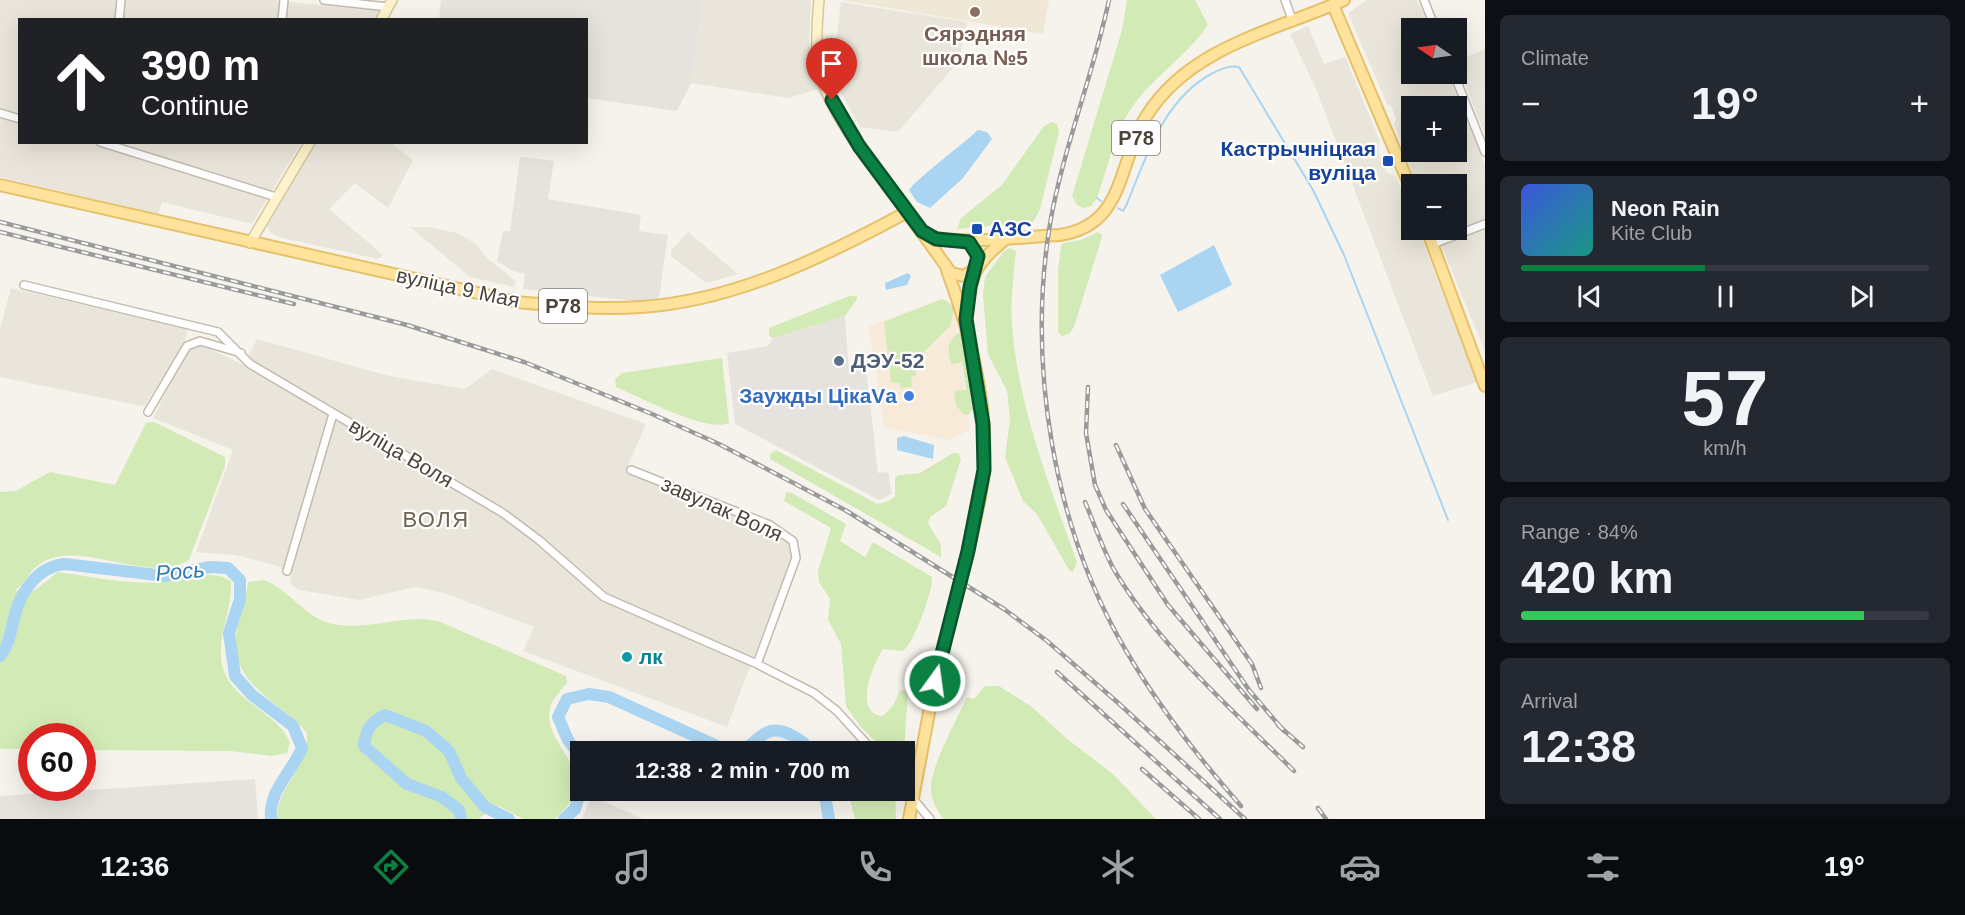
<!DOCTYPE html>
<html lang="en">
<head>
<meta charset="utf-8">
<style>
	:root { --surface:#171b24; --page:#242831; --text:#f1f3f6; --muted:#9ea1a6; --line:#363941; --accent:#0b8043 }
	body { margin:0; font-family:Arial,sans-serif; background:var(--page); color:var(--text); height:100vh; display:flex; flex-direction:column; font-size:22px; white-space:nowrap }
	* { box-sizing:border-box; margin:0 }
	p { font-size:20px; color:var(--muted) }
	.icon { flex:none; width:33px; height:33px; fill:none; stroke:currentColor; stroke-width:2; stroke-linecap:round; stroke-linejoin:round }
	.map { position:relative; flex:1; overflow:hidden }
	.details { display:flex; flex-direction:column; gap:15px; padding:15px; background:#0d0f14; width:480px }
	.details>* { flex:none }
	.guide { position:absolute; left:18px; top:18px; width:570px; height:126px; border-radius:0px; box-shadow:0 6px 24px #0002; background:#202124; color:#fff; overflow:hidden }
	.needle { width:39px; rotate:283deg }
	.buttons { position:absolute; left:1401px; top:18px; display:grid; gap:12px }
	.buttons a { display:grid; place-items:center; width:66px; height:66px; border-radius:0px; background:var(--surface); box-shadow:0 6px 24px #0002; font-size:30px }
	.speed { position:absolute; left:18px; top:723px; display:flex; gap:12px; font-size:30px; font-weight:700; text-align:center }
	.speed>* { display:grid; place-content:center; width:78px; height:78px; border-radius:50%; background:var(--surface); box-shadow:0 6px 24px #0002; line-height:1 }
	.speed .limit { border:9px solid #d22; background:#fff; color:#111 }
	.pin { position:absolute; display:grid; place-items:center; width:51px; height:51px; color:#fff; margin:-62px -26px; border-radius:50% 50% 50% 0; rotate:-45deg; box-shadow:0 0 6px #0007 }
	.pin .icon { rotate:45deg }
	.me { position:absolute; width:66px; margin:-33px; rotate:14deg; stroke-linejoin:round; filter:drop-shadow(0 0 4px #0008) }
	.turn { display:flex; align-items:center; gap:21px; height:126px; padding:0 24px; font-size:27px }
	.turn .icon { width:78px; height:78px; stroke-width:2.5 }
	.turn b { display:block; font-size:42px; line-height:51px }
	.big { font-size:45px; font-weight:700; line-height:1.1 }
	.details .card { flex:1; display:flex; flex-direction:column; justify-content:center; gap:9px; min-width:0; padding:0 21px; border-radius:9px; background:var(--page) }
	.details .dial { align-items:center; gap:0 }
	.dial b { font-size:78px; line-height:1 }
	.song { display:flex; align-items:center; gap:18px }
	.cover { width:72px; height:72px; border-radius:9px; background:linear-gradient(135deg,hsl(230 70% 55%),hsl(170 70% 35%)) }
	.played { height:6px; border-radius:3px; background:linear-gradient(90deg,var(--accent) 45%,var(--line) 45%) }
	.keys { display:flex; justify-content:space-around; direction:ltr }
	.heat { display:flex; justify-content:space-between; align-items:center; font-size:33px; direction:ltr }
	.charge { height:9px; border-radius:4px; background:linear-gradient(90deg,#34c759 84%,var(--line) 0) }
	.trip { position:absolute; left:570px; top:741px; width:345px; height:60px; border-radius:0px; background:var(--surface); box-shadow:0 6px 24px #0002; font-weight:700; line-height:60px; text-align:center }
	.tabs { display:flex; height:96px; justify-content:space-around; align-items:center; background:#090b0e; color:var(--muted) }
	.tabs .icon { width:42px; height:42px }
	.tabs .current { color:var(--accent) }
	.tabs b { font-size:27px; color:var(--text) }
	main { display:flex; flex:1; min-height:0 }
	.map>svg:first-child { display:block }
	.residential { fill:#eae5da; fill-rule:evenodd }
	.commercial { fill:#f7ead8 }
	.industrial { fill:#e6e2dd }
	.education { fill:#efe8d6 }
	.green { fill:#d2eab5 }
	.water { fill:#a9d4f2 }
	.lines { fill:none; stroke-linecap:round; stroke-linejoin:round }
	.stream { stroke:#a9d4f2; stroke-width:2 }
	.river { stroke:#a9d4f2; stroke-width:12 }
	.street-casing { stroke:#c2bbae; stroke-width:10 }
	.secondary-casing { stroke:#d6c79b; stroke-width:12 }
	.primary-casing { stroke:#e6c16a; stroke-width:14 }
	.street { stroke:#fff; stroke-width:7 }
	.secondary { stroke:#fff3cd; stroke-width:9 }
	.primary { stroke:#ffe39c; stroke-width:10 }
	.rail-casing { stroke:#9a9a9a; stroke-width:4.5 }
	.rail { stroke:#fff; stroke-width:2; stroke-dasharray:7; stroke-linecap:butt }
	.primary-bridge-casing { stroke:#e6c16a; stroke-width:14; stroke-linecap:butt }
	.primary-bridge { stroke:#ffe39c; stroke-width:10 }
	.route-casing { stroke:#07532c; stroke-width:15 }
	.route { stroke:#0b8043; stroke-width:10 }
	.education-dot { fill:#8d6e63; stroke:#fff; stroke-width:2 }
	.transit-dot { fill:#1a4fb4; stroke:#fff; stroke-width:2 }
	.service-dot { fill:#5c6f8a; stroke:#fff; stroke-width:2 }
	.shop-dot { fill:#3f7fe0; stroke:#fff; stroke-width:2 }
	.culture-dot { fill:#0f9aa8; stroke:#fff; stroke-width:2 }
	.labels { text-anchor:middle; stroke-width:4.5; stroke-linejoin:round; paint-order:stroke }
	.shield { fill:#fff; stroke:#817c74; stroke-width:1.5 }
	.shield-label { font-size:20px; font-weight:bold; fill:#4b4439 }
	.education-label { font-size:21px; font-weight:bold; fill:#785e54; stroke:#fff }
	.transit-label { font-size:21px; font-weight:bold; fill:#164399; stroke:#fff; text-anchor:end }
	.street-label { font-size:21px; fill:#4b4439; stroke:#fff }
	.service-label { font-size:21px; font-weight:bold; fill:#4e5e75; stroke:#fff; text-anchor:start }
	.shop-label { font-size:21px; font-weight:bold; fill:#366cbe; stroke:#fff; text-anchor:end }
	.culture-label { font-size:21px; font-weight:bold; fill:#0d838f; stroke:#fff; text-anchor:start }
	.neighbourhood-label { font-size:22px; letter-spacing:1.5px; fill:#6e6250; stroke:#fff }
	.water-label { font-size:22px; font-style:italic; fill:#2e7ab2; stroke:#fff }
</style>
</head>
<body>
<main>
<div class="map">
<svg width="1485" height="819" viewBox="0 0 1485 819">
	<rect width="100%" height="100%" fill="#f6f3ec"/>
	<path class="residential" d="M 0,0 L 272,0 L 379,11 L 374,20 L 20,20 L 20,142 L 301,143 L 252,224 L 162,202 L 158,214 L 0,177 Z
		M 703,0 L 811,0 L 809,44 L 819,89 L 788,98 L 691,83 Z
		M 1367,0 L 1417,0 L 1429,28 L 1412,28 L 1412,74 L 1448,74 L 1485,165 L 1485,220 L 1439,239 L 1435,230 L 1456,230 L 1456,184 L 1417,184 L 1394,125 L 1396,118 L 1391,106 L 1387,104 L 1348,13 ZM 1412,106 L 1456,106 L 1456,152 L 1412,152 Z
		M 841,2 L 967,22 L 959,61 L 898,132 L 860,127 L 839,89 L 834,59 Z
		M 1308,26 L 1324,64 L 1345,57 L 1380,141 L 1378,150 L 1387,173 L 1396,176 L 1411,214 L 1412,230 L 1418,230 L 1477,382 L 1433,396 L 1316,89 L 1290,34 Z
		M 1485,49 L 1485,134 L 1456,61 Z
		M 314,143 L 391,143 L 413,160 L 388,208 L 355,183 L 329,209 L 383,255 L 378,259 L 278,237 L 270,232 L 265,223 Z
		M 410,227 L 428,227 L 457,233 L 476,244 L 487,258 L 516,281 L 514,287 L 470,277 Z
		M 1485,228 L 1485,352 L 1441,244 Z
		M 688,232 L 738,274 L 706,283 L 671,256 L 671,251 Z
		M 11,288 L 188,329 L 185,341 L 145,405 L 142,406 L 0,377 L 0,329 Z
		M 257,339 L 389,376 L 465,389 L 492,369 L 646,424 L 626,470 L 771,530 L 788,542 L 794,552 L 727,727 L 523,651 L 534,627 L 444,593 L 415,587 L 359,600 L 299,590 L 290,583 L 292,570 L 236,555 L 196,552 L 233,450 L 153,418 L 189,348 L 201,345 L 244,365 Z"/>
	<path class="commercial" d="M 942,299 L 947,301 L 954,309 L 970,430 L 949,440 L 884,427 L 869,326 Z"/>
	<path class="industrial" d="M 441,0 L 703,0 L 691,83 L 677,111 L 587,98 L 586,20 L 439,19 Z
		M 520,157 L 554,161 L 548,199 L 641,215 L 639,231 L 668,235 L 659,298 L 635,301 L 523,289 L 525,274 L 513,271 L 497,261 L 503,231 L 510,231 Z
		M 845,316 L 849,371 L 866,369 L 878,473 L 888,472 L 892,494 L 879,500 L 735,424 L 727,353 L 768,346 L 773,338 Z
		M 255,779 L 258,819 L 0,819 L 0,796 Z
		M 592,796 L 643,819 L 582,819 Z"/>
	<path class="education" d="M 842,0 L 1049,0 L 1043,34 Z"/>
	<path class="green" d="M 1127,0 L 1195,0 L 1208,25 C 1185,59 1144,82 1125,119 C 1113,143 1106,172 1097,198 L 1091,206 L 1084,208 L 1077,205 L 1072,196 L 1122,30 Z
		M 1052,122 L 1057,124 L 1059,132 L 1040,209 L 1033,222 L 957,229 L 961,218 L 1002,185 L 1044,126 Z
		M 1098,232 L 1102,235 L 1101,240 L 1074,327 L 1069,334 L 1062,336 L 1058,332 L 1058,271 L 1061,247 L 1063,243 L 1081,240 Z
		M 1010,248 L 1016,251 C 1014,275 1010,301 1012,324 C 1018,407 1049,484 1077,562 L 1073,572 L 1069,570 L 1037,514 L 1023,501 L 1005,457 L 1010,419 L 1007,391 L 988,354 L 983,295 L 985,277 L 1004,251 Z
		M 849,296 L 857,296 L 857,299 L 845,316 L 773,338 L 769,336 L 769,328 Z
		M 942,299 L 947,301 L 954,309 L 950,326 L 916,360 L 916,376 L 911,377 L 912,387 L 901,388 L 899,383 L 892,383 L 891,380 L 884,322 Z
		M 958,333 L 961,334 L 975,407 L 968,415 L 963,414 L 956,405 L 954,391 L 966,390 L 962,362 L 951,364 C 948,350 946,343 958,333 Z
		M 722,358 L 729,423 C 706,433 640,397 616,387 L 615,379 L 622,373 Z
		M 154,422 L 225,457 L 225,466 L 189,560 C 148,586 79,537 40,564 C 30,570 24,584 15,591 L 35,590 L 58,572 C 93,577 129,585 164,582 C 187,580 210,568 231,581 C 233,610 215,638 223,668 C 232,702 278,712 290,743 L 287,753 L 272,756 L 230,751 L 83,750 L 82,736 L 32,736 L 31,749 L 0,749 L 0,492 L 16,491 L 50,472 L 115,485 L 146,423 Z
		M 776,450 L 877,504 L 889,501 L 895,496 L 895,478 L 899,475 L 920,473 L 953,453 L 958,453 L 961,459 L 946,506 L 930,517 L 928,523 L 941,545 L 941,557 L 770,459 L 770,454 Z
		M 786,492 L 792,493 L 846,524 L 840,541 L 865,557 L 873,542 L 932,577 C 933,591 914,643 903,651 L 883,649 C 873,665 852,713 883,716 L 894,704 L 900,690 L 908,691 L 904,751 L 885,751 L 860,726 L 846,706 L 841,644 L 828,620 L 830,599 L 819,582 L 818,571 L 831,528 L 784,501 Z
		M 264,580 C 291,590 304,618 333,624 C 369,631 403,614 438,621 L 566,676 L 567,683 C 562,689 554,697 551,705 C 537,746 610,771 555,819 L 523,819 L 499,806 L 478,819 L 277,819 C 277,785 307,772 307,733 C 284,705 237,687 235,645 C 235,623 247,604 248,582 Z
		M 985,686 L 999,686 L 1032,707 L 1066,738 L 1113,774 L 1156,819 L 943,819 C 937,809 931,801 931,789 C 929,770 958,717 967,697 L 974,699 Z
		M 848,791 L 895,791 L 896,819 L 855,819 Z"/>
	<path class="water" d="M 978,130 L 987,132 L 992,139 L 963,178 L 930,208 L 917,202 L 909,190 L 913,185 C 934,165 957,149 978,130 Z
		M 1214,245 L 1232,285 L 1178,312 L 1160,275 Z
		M 908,273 L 911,276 L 907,285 L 886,290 L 885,283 Z
		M 904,436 L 934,445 L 933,459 L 897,450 L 897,438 Z"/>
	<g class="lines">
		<path class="stream" d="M 1097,198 L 1101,201
			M 1118,208 L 1123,211 L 1126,206 C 1146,158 1163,99 1213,73 C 1222,69 1229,65 1239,67 L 1313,190 L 1344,255 L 1448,520"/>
		<path class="river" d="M 0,656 C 11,642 11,627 16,611 C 23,588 40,566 65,564 L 165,576 L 210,567 L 228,568 L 240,580 L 240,599 L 229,633 L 235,676 L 252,695 L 293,726 L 302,748 C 292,772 268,791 271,819
			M 580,756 L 568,740 L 558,717 L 567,699 L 589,694 L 609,697 L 728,751 C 732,751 738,751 742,750 C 759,743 765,720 793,736 C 801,741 806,743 810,752
			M 824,790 L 829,819
			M 461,819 L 459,810 L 442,797 L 407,784 L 364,746 C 366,729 370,723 385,715 L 426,731 L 449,751 L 461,778 L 485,807 L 509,819
			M 564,819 L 575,809 L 581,790"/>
		<defs>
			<path id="street" d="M 324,0 L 388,7
				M 1285,0 L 1293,22
				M 1424,0 L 1435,28
				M 119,20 L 121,0
				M 282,20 L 284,0
				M 1454,74 L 1485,152
				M 0,113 L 20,119
				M 100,142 L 276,197
				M 1433,244 L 1485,224
				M 24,285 L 218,332 L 250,364 L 503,513 L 539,540 L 604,597 L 757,664 L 814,693 L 837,711 L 874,752
				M 148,412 L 187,346 L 200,341 L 241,353
				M 631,470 L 770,525 L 793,541 L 796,558 L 757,664
				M 287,571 L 333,414
				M 904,788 L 930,819"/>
			<path id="secondary" d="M 819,0 C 817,22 815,48 819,70 C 829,116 879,174 907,212
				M 381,20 L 392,0
				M 250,243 L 310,142"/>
			<path id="primary" d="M 1333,5 L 1412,191
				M 0,185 L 517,302 C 558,306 599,310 641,307 C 735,301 826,256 907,212 L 951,273 L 964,276 L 976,268
				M 1427,230 L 1485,386
				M 925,233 C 946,248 1029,236 1059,235 C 1126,226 1117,163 1147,115 C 1191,46 1275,31 1344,0
				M 965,241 L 975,248 L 978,264
				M 947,270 C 970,332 988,402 984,469 C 982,497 974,524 968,551
				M 966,317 C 972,272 973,266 1008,237
				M 909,819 L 935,681 L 951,618"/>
		</defs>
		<use href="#street" class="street-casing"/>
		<use href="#secondary" class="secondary-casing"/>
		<use href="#primary" class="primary-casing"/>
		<use href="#street" class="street"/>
		<use href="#secondary" class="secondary"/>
		<use href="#primary" class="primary"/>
		<defs>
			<path id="rail" d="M 1109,0 C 1093,76 1063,148 1050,224 C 1027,364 1053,526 1125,649 C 1158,706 1198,757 1241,806
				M 0,222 L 407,325 L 524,362 L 652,414 L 719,444 L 845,510 L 1004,609 L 1047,641 L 1116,701 L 1245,819
				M 0,232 L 294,304
				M 1088,387 L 1086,433 L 1095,485 L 1106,510 L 1168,605 L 1257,709
				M 1116,445 L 1145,509 L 1252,664 L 1261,688
				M 1085,502 C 1095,525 1103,551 1116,573 C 1162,649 1232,709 1294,771
				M 1123,504 L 1249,690 L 1284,731
				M 1057,672 L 1220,819
				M 1278,725 L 1303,747
				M 1142,769 L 1199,819
				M 1318,808 L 1326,819"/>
		</defs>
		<use href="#rail" class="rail-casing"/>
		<use href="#rail" class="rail"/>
		<defs>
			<path id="primary-bridge" d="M 951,618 L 968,551"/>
		</defs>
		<use href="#primary-bridge" class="primary-bridge-casing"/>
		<use href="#primary-bridge" class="primary-bridge"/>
	</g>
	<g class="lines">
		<defs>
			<path id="route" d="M 832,100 L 859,146 L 922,231 L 936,239 L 969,242 L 978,256 L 970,287 L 966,319 L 983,424 L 984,470 L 968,551 L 935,681"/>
		</defs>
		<use href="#route" class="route-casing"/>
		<use href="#route" class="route"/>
	</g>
	<circle class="education-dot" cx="975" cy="12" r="6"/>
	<g class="transit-dot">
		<rect x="1382" y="155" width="12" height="12" rx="3"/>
		<rect x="971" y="223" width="12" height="12" rx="3"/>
	</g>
	<circle class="service-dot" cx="839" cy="361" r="6"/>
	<circle class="shop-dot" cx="909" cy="396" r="6"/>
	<circle class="culture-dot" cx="627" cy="657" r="6"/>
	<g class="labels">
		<g class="shield">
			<rect x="1112" y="121" width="48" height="34" rx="4.5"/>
			<rect x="539" y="289" width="48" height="34" rx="4.5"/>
		</g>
		<g class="shield-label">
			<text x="1136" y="145">Р78</text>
			<text x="563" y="313">Р78</text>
		</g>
		<g class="education-label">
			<text x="975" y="41">Сярэдняя<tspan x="975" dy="24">школа №5</tspan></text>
		</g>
		<g class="transit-label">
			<text x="1376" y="156">Кастрычніцкая<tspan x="1376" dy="24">вуліца</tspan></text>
			<text x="989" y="236" text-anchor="start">АЗС</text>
		</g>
		<g class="street-label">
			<text transform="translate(458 288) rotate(12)" y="7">вуліца 9 Мая</text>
			<text transform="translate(401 453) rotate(30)" y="7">вуліца Воля</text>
			<text transform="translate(722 509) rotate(24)" y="7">завулак Воля</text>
		</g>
		<g class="service-label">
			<text x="851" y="368">ДЭУ-52</text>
		</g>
		<g class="shop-label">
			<text x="897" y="403">Заужды ЦікаVа</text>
		</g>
		<g class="culture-label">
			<text x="639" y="664">лк</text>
		</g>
		<g class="neighbourhood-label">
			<text x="436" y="527">ВОЛЯ</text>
		</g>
		<g class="water-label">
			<text transform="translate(180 571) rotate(-5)" y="8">Рось</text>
		</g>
	</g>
</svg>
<div class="buttons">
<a><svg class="needle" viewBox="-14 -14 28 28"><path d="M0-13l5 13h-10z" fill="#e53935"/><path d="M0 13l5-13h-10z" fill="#9ea1a6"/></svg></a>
<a>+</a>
<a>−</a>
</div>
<div class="speed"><div class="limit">60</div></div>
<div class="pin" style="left:832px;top:100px;background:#d93025"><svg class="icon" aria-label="arrive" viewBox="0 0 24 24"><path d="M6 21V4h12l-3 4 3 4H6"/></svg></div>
<svg class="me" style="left:935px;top:681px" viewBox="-20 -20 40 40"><circle r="17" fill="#0b8043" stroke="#fff" stroke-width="3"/><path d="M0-11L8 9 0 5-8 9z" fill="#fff"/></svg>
<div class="trip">12:38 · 2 min · 700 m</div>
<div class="guide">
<div class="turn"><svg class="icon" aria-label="ahead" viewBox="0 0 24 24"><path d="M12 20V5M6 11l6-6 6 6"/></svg><div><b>390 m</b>Continue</div></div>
</div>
</div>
<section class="details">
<div class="card"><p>Climate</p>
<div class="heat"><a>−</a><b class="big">19°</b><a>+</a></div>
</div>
<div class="card">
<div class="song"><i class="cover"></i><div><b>Neon Rain</b><p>Kite Club</p></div></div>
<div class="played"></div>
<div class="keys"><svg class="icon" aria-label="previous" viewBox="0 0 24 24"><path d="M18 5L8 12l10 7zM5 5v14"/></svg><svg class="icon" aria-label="pause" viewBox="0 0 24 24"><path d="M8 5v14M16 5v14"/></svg><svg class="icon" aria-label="next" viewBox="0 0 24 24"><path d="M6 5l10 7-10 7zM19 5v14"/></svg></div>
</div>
<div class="card dial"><b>57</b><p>km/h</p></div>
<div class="card"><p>Range · 84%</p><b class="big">420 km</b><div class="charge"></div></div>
<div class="card"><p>Arrival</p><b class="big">12:38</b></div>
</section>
</main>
<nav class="tabs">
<b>12:36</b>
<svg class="icon current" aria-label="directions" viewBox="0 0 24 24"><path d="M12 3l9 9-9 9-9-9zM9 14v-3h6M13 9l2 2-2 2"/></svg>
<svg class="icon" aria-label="music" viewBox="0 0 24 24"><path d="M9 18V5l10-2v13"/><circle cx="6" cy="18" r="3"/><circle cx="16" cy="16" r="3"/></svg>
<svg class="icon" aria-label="phone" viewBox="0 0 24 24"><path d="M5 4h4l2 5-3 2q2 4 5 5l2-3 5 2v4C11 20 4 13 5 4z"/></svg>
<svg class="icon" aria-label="climate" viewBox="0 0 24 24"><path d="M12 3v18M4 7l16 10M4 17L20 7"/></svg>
<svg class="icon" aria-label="car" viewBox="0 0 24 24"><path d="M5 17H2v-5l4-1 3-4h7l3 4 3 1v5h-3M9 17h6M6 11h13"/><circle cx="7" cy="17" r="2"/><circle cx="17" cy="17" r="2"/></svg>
<svg class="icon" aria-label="filters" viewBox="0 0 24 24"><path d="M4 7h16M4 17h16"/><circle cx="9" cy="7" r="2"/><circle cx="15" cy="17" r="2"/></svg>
<b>19°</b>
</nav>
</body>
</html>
